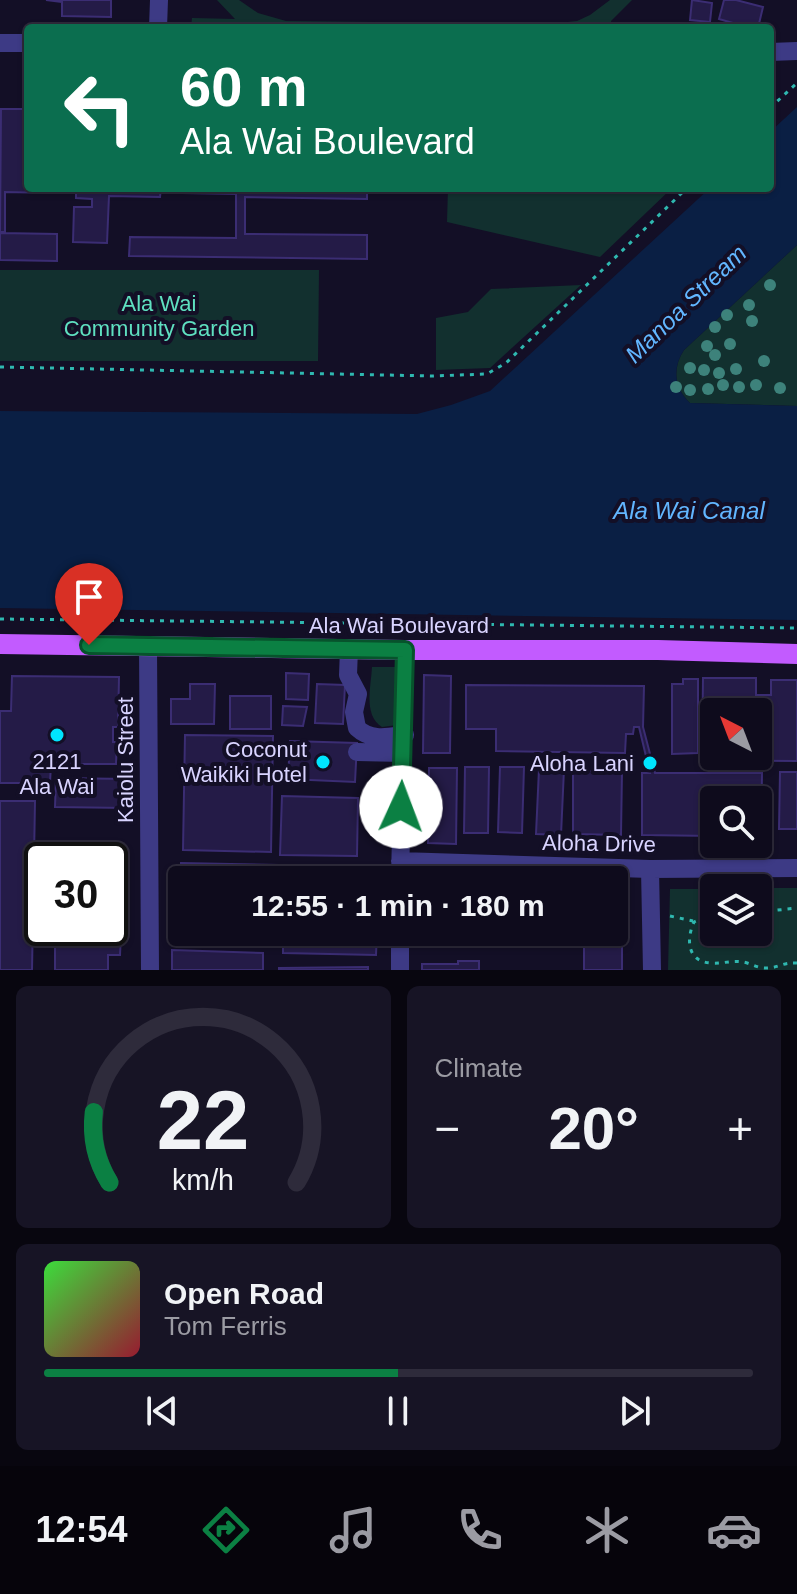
<!DOCTYPE html>
<html lang="en">
<head>
<meta charset="utf-8">
<style>
	:root { --surface:#0e0b1c; --page:#171425; --text:#f1f3f6; --muted:#9b9ba3; --line:#2e2b3b; --accent:#0b8043 }
	body { margin:0; font-family:Arial,sans-serif; background:var(--page); color:var(--text); height:100vh; display:flex; flex-direction:column; font-size:30px; white-space:nowrap }
	* { box-sizing:border-box; margin:0 }
	p { font-size:26px; color:var(--muted) }
	.icon { flex:none; width:44px; height:44px; fill:none; stroke:currentColor; stroke-width:2; stroke-linecap:round; stroke-linejoin:round }
	.map { position:relative; height:970px; overflow:hidden }
	.sheet { display:flex; flex-direction:column; gap:16px; padding:16px; background:#08060f; flex:1 }
	.sheet>* { flex:none }
	.banner { position:absolute; left:24px; top:24px; width:750px; height:168px; border-radius:8px; box-shadow:0 2px 6px #0004,0 0 0 2px var(--line); background:#0b6e4f; color:#fff; overflow:hidden }
	.needle { width:52px; rotate:318deg }
	.controls { position:absolute; left:700px; top:698px; display:grid; gap:16px }
	.controls a { display:grid; place-items:center; width:72px; height:72px; border-radius:8px; background:var(--surface); box-shadow:0 2px 6px #0004,0 0 0 2px var(--line); font-size:40px }
	.speed { position:absolute; left:24px; top:842px; display:flex; gap:16px; font-size:40px; font-weight:700; text-align:center }
	.speed>* { display:grid; place-content:center; width:104px; height:104px; border-radius:50%; background:var(--surface); box-shadow:0 2px 6px #0004,0 0 0 2px var(--line); line-height:1 }
	.speed .limit { border:4px solid #111; border-radius:12px; background:#fff; color:#111 }
	.pin { position:absolute; display:grid; place-items:center; width:68px; height:68px; color:#fff; margin:-82px -34px; border-radius:50% 50% 50% 0; rotate:-45deg; box-shadow:0 0 8px #0007 }
	.pin .icon { rotate:45deg }
	.me { position:absolute; width:88px; margin:-44px; rotate:2deg; stroke-linejoin:round; filter:drop-shadow(0 0 6px #0008) }
	.turn { display:flex; align-items:center; gap:28px; height:168px; padding:0 24px; font-size:36px }
	.turn .icon { width:104px; height:104px; stroke-width:2.5 }
	.turn b { display:block; font-size:56px; line-height:68px }
	.big { font-size:60px; font-weight:700; line-height:1.1 }
	.sheet .tile { flex:1; display:flex; flex-direction:column; justify-content:center; gap:12px; min-width:0; padding:0 28px; border-radius:12px; background:var(--page) }
	.sheet .dial { align-items:center; gap:0 }
	.dial svg { height:208px; overflow:visible; fill:none; stroke:var(--line); stroke-width:7; stroke-linecap:round; text-anchor:middle }
	.dial text { fill:var(--text); stroke:none }
	.song { display:flex; align-items:center; gap:24px }
	.cover { width:96px; height:96px; border-radius:12px; background:linear-gradient(135deg,hsl(120 70% 55%),hsl(350 70% 35%)) }
	.played { height:8px; border-radius:4px; background:linear-gradient(90deg,var(--accent) 50%,var(--line) 50%) }
	.keys { display:flex; justify-content:space-around; direction:ltr }
	.heat { display:flex; justify-content:space-between; align-items:center; font-size:44px; direction:ltr }
	.sheet .tiles { flex:1; display:grid; gap:16px; grid-template-columns:1fr 1fr }
	.tile:last-child { grid-column:span 2 }
	.trip { position:absolute; left:168px; top:866px; width:460px; height:80px; border-radius:8px; background:var(--surface); box-shadow:0 2px 6px #0004,0 0 0 2px var(--line); font-weight:700; line-height:80px; text-align:center }
	.tabs { display:flex; height:128px; justify-content:space-around; align-items:center; background:#06040b; color:var(--muted) }
	.tabs .icon { width:56px; height:56px }
	.tabs .selected { color:var(--accent) }
	.tabs b { font-size:36px; color:var(--text) }
	.map>svg:first-child { display:block }
	.green { fill:#12302f }
	.water { fill:#0a1f44 }
	.building { fill:#241b47; stroke:#3b2d73; stroke-width:2; fill-rule:evenodd }
	.lines { fill:none; stroke-linecap:round; stroke-linejoin:round }
	.path { stroke:#2fb8b0; stroke-width:3; stroke-dasharray:4 6; stroke-linecap:butt }
	.minor { stroke:#3d3a85; stroke-width:18 }
	.major { stroke:#c25bff; stroke-width:20 }
	.tree { fill:#3d827b }
	.route-casing { stroke:#07532c; stroke-width:20 }
	.route { stroke:#0b8043; stroke-width:14 }
	.poi-dot { fill:#00e5ff; stroke:#130f26; stroke-width:3 }
	.labels { text-anchor:middle; stroke-width:8; stroke-linejoin:round; paint-order:stroke }
	.park-label { font-size:22px; fill:#5fe0c0; stroke:#130f26 }
	.street-label { font-size:22px; fill:#d9d4ff; stroke:#130f26 }
	.poi-label { font-size:22px; fill:#d9d4ff; stroke:#130f26; text-anchor:end }
	.water-label { font-size:24px; font-style:italic; fill:#62b6ff; stroke:#130f26 }
</style>
</head>
<body>
<div class="map">
<svg width="797" height="970" viewBox="0 0 797 970">
	<rect width="100%" height="100%" fill="#130f26"/>
	<path class="green" d="M 217,0 L 239,0 L 258,13 L 286,21 L 549,24 L 577,21 L 590,15 L 610,0 L 632,0 L 611,21 L 612,28 L 191,28 L 192,18 L 235,19 Z
		M 448,188 L 672,188 L 600,257 L 447,222 Z
		M 797,245 L 797,406 L 690,403 C 674,388 672,368 684,350 Z
		M 0,270 L 319,270 L 318,361 L 0,361 Z
		M 581,285 L 490,368 L 436,370 L 436,318 L 468,312 L 491,289 Z
		M 372,667 L 397,667 L 397,725 L 382,727 C 363,715 371,687 372,667 Z
		M 758,888 L 797,888 L 797,970 L 668,970 L 670,889 L 714,889 L 714,932 L 758,932 Z"/>
	<path class="water" d="M 797,107 L 797,245 L 684,350 C 672,368 674,388 690,403 L 797,406 L 797,620 L 0,608 L 0,411 L 417,414 L 451,405 L 490,391 L 710,188 L 770,188 L 770,132 Z"/>
	<path class="building" d="M 46,0 L 111,0 L 111,17 L 62,16 L 62,2 Z
		M 692,0 L 712,3 L 710,22 L 690,20 Z
		M 724,0 L 736,0 L 763,7 L 758,28 L 738,28 L 733,27 L 733,23 L 719,19 Z
		M 1,109 L 28,109 L 28,188 L 52,188 L 52,193 L 5,192 L 5,232 L 0,232 Z
		M 76,188 L 161,188 L 160,197 L 109,196 L 107,243 L 73,242 L 74,207 L 92,207 L 92,199 L 76,198 Z
		M 183,188 L 367,188 L 367,199 L 245,197 L 245,234 L 367,235 L 367,259 L 129,256 L 130,237 L 236,238 L 236,194 L 183,193 Z
		M 0,233 L 57,234 L 57,261 L 0,260 Z
		M 286,673 L 309,674 L 308,700 L 286,699 Z
		M 424,675 L 451,676 L 450,753 L 423,753 Z
		M 12,676 L 119,677 L 118,727 L 113,727 L 113,742 L 117,742 L 116,764 L 51,764 L 50,783 L 0,783 L 0,711 L 11,711 Z
		M 703,678 L 756,678 L 756,695 L 771,695 L 771,680 L 797,680 L 797,761 L 702,760 ZM 714,712 L 758,712 L 758,756 L 714,756 Z
		M 683,679 L 698,679 L 698,753 L 672,754 L 672,684 L 683,684 Z
		M 190,684 L 215,684 L 214,724 L 171,724 L 171,699 L 190,699 Z
		M 317,684 L 345,685 L 343,724 L 315,723 Z
		M 466,685 L 644,686 L 643,727 L 655,773 L 762,773 L 761,836 L 758,836 L 758,800 L 714,800 L 714,836 L 642,835 L 642,773 L 650,773 L 639,727 L 634,727 L 633,734 L 626,734 L 625,753 L 496,751 L 496,729 L 466,729 Z
		M 230,696 L 271,696 L 271,729 L 230,729 Z
		M 283,706 L 307,707 L 303,726 L 282,725 Z
		M 185,735 L 273,736 L 271,852 L 183,850 Z
		M 290,741 L 357,743 L 355,782 L 288,779 Z
		M 465,767 L 489,767 L 488,833 L 464,833 Z
		M 500,767 L 524,767 L 522,833 L 498,832 Z
		M 429,768 L 457,768 L 456,844 L 428,843 Z
		M 539,769 L 564,769 L 561,835 L 536,834 Z
		M 573,771 L 622,771 L 621,835 L 573,834 Z
		M 780,772 L 797,772 L 797,829 L 779,829 Z
		M 56,778 L 129,779 L 128,808 L 55,807 Z
		M 282,796 L 358,798 L 357,856 L 280,855 Z
		M 0,801 L 35,801 L 32,970 L 0,970 Z
		M 181,863 L 379,867 L 378,880 L 182,880 L 182,920 L 179,920 Z
		M 614,896 L 622,896 L 622,970 L 584,970 L 584,932 L 614,932 Z
		M 55,928 L 108,928 L 108,934 L 121,934 L 120,955 L 108,955 L 108,970 L 55,970 Z
		M 283,932 L 377,932 L 376,955 L 283,953 Z
		M 428,932 L 560,932 L 560,940 L 428,941 Z
		M 172,950 L 263,953 L 263,970 L 172,970 Z
		M 458,961 L 479,961 L 479,970 L 422,970 L 422,964 L 458,964 Z
		M 368,967 L 368,970 L 279,970 L 279,968 Z"/>
	<g class="lines">
		<path class="path" d="M 770,108 L 797,83
			M 0,367 L 433,376 L 487,374 L 506,363 L 687,188
			M 0,619 L 797,628
			M 758,908 L 769,911 L 797,908
			M 714,913 L 694,922 C 686,939 687,962 711,963 C 722,964 732,960 743,962 C 750,963 759,969 767,968 C 778,968 783,962 797,963
			M 670,916 L 693,921"/>
		<path class="minor" d="M 158,28 L 159,0
			M 0,43 L 28,43
			M 770,52 L 797,51
			M 148,646 L 150,970
			M 349,649 L 348,675 L 358,694 L 354,712 L 357,728 C 371,741 387,737 405,735
			M 357,752 L 403,753
			M 400,861 L 650,869 L 797,868
			M 650,869 L 652,970
			M 400,880 L 405,650
			M 400,932 L 400,970"/>
		<path class="major" d="M 0,644 L 405,650 L 658,650 L 797,654"/>
	</g>
	<g class="tree">
		<circle cx="770" cy="285" r="6"/>
		<circle cx="749" cy="305" r="6"/>
		<circle cx="727" cy="315" r="6"/>
		<circle cx="752" cy="321" r="6"/>
		<circle cx="715" cy="327" r="6"/>
		<circle cx="730" cy="344" r="6"/>
		<circle cx="707" cy="346" r="6"/>
		<circle cx="715" cy="355" r="6"/>
		<circle cx="764" cy="361" r="6"/>
		<circle cx="690" cy="368" r="6"/>
		<circle cx="736" cy="369" r="6"/>
		<circle cx="704" cy="370" r="6"/>
		<circle cx="719" cy="373" r="6"/>
		<circle cx="723" cy="385" r="6"/>
		<circle cx="756" cy="385" r="6"/>
		<circle cx="676" cy="387" r="6"/>
		<circle cx="739" cy="387" r="6"/>
		<circle cx="780" cy="388" r="6"/>
		<circle cx="708" cy="389" r="6"/>
		<circle cx="690" cy="390" r="6"/>
	</g>
	<g class="lines">
		<defs>
			<path id="route" d="M 89,645 L 405,650 L 401,807"/>
		</defs>
		<use href="#route" class="route-casing"/>
		<use href="#route" class="route"/>
	</g>
	<g class="poi-dot">
		<circle cx="57" cy="735" r="8"/>
		<circle cx="323" cy="762" r="8"/>
		<circle cx="650" cy="763" r="8"/>
	</g>
	<g class="labels">
		<g class="park-label">
			<text x="159" y="311">Ala Wai<tspan x="159" dy="25">Community Garden</tspan></text>
		</g>
		<g class="street-label">
			<text x="399" y="633">Ala Wai Boulevard</text>
			<text transform="translate(125 760) rotate(-90)" y="8">Kaiolu Street</text>
			<text transform="translate(599 843) rotate(1)" y="8">Aloha Drive</text>
		</g>
		<g class="poi-label">
			<text x="307" y="757">Coconut<tspan x="307" dy="25">Waikiki Hotel</tspan></text>
			<text x="57" y="769" text-anchor="middle">2121<tspan x="57" dy="25">Ala Wai</tspan></text>
			<text x="634" y="771">Aloha Lani</text>
		</g>
		<g class="water-label">
			<text transform="translate(686 304) rotate(-44)" y="8">Manoa Stream</text>
			<text x="689" y="519">Ala Wai Canal</text>
		</g>
	</g>
</svg>
<div class="controls">
<a><svg class="needle" viewBox="-14 -14 28 28"><path d="M0-13l5 13h-10z" fill="#e53935"/><path d="M0 13l5-13h-10z" fill="#9b9ba3"/></svg></a>
<a><svg class="icon" aria-label="search" viewBox="0 0 24 24"><circle cx="10" cy="10" r="6"/><path d="M15 15l6 6"/></svg></a>
<a><svg class="icon" aria-label="layers" viewBox="0 0 24 24"><path d="M12 4l9 5-9 5-9-5zM3 14l9 5 9-5"/></svg></a>
</div>
<div class="speed"><div class="limit">30</div></div>
<div class="pin" style="left:89px;top:645px;background:#d93025"><svg class="icon" aria-label="arrive" viewBox="0 0 24 24"><path d="M6 21V4h12l-3 4 3 4H6"/></svg></div>
<svg class="me" style="left:401px;top:807px" viewBox="-20 -20 40 40"><circle r="19" fill="#fff"/><path d="M0-13L10 11 0 6-10 11z" fill="#0b8043"/></svg>
<div class="trip">12:55 · 1 min · 180 m</div>
<div class="banner">
<div class="turn"><svg class="icon" aria-label="left" viewBox="0 0 24 24"><path d="M17 20v-9H6M10 6l-5 5 5 5"/></svg><div><b>60 m</b>Ala Wai Boulevard</div></div>
</div>
</div>
<section class="sheet">
<div class="tiles">
<div class="tile dial"><svg viewBox="0 0 100 80">
<path d="M14 69A42 42 0 1 1 86 69"/>
<path d="M14 69A42 42 0 0 1 8 42" stroke="#0b8043"/>
<text x="50" y="56" font-size="32" font-weight="700">22</text>
<text x="50" y="72" font-size="11">km/h</text>
</svg></div>
<div class="tile"><p>Climate</p>
<div class="heat"><a>−</a><b class="big">20°</b><a>+</a></div>
</div>
<div class="tile">
<div class="song"><i class="cover"></i><div><b>Open Road</b><p>Tom Ferris</p></div></div>
<div class="played"></div>
<div class="keys"><svg class="icon" aria-label="previous" viewBox="0 0 24 24"><path d="M18 5L8 12l10 7zM5 5v14"/></svg><svg class="icon" aria-label="pause" viewBox="0 0 24 24"><path d="M8 5v14M16 5v14"/></svg><svg class="icon" aria-label="next" viewBox="0 0 24 24"><path d="M6 5l10 7-10 7zM19 5v14"/></svg></div>
</div>
</div>
</section>
<nav class="tabs">
<b>12:54</b>
<svg class="icon selected" aria-label="directions" viewBox="0 0 24 24"><path d="M12 3l9 9-9 9-9-9zM9 14v-3h6M13 9l2 2-2 2"/></svg>
<svg class="icon" aria-label="music" viewBox="0 0 24 24"><path d="M9 18V5l10-2v13"/><circle cx="6" cy="18" r="3"/><circle cx="16" cy="16" r="3"/></svg>
<svg class="icon" aria-label="phone" viewBox="0 0 24 24"><path d="M5 4h4l2 5-3 2q2 4 5 5l2-3 5 2v4C11 20 4 13 5 4z"/></svg>
<svg class="icon" aria-label="climate" viewBox="0 0 24 24"><path d="M12 3v18M4 7l16 10M4 17L20 7"/></svg>
<svg class="icon" aria-label="car" viewBox="0 0 24 24"><path d="M5 17H2v-5l4-1 3-4h7l3 4 3 1v5h-3M9 17h6M6 11h13"/><circle cx="7" cy="17" r="2"/><circle cx="17" cy="17" r="2"/></svg>
</nav>
</body>
</html>
